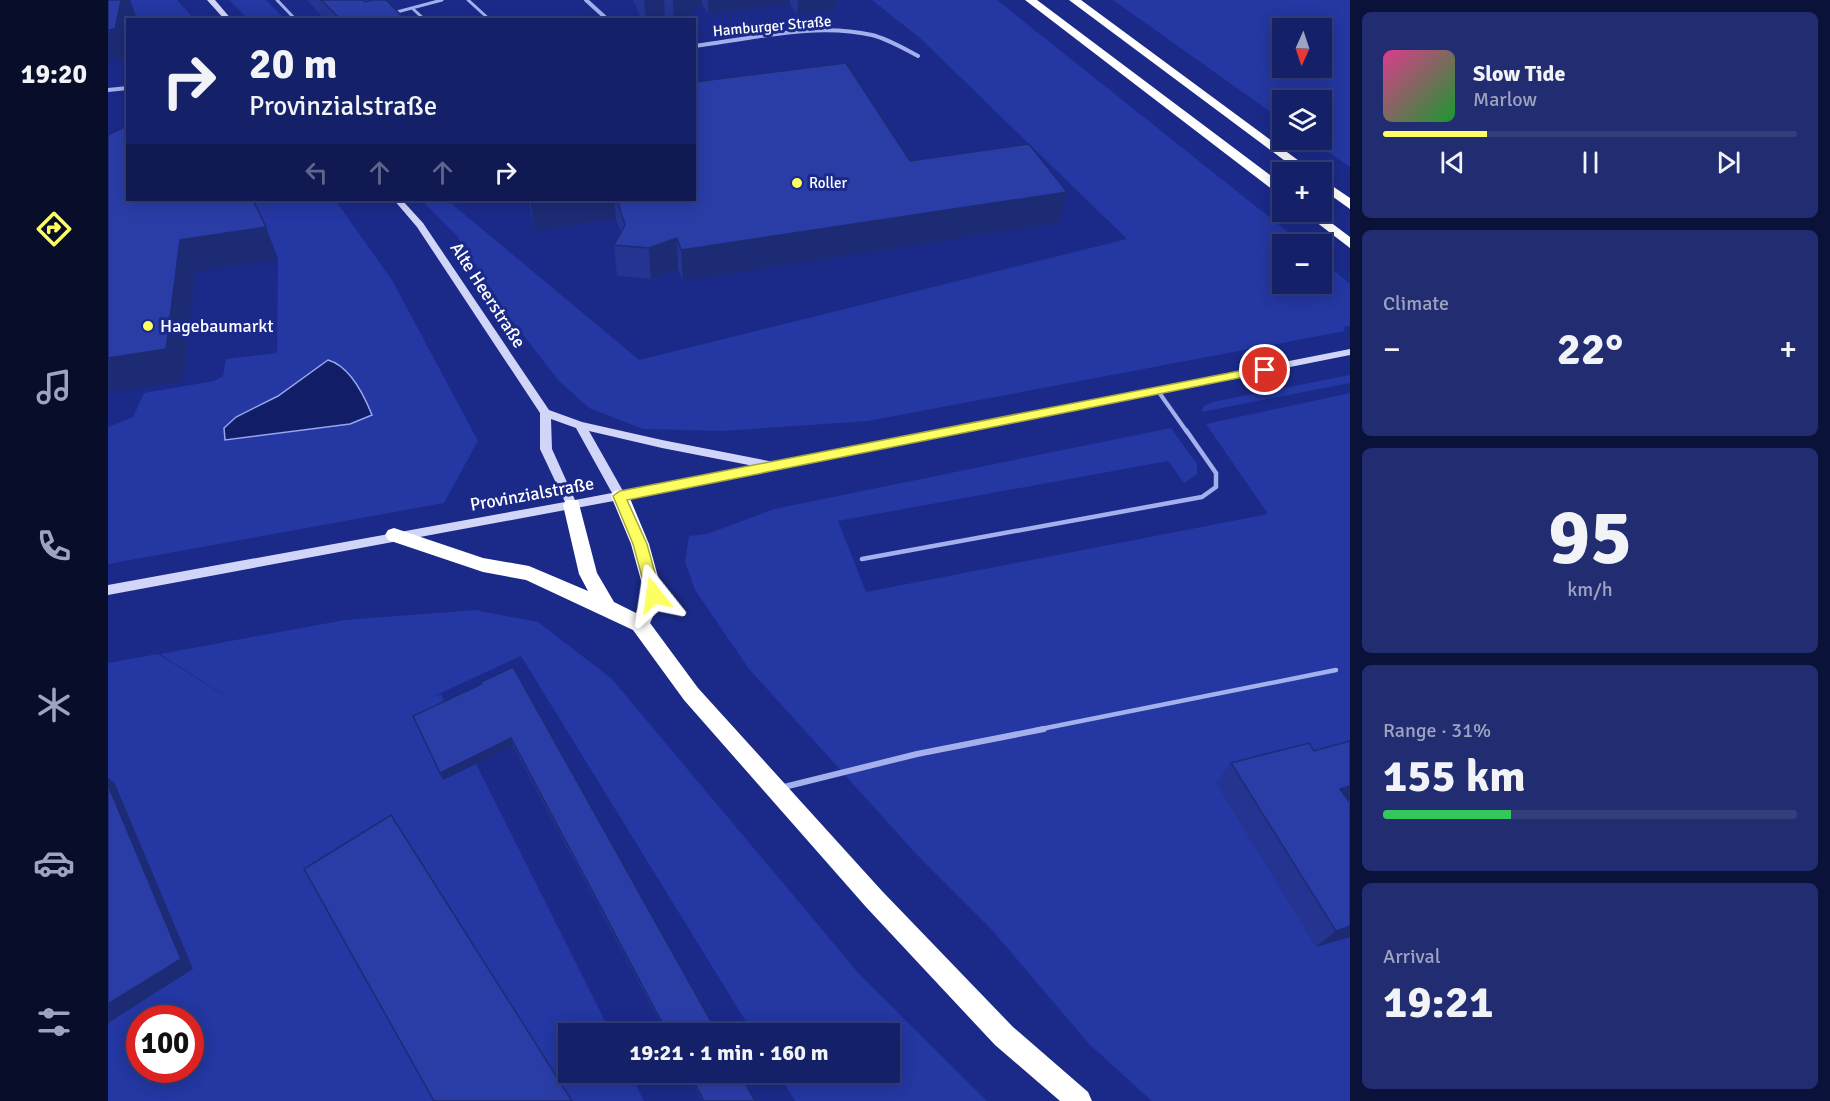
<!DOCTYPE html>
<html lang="en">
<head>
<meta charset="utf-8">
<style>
	:root { --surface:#142067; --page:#212d70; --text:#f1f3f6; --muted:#9da3c0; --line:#333e7b; --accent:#fdfe61 }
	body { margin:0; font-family:Signika,sans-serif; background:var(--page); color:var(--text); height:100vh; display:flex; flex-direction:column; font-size:22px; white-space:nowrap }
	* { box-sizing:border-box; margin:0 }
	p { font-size:20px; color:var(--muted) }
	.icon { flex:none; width:33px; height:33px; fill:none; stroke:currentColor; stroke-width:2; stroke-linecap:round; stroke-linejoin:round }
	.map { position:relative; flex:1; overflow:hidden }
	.sheet { display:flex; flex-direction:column; gap:12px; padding:12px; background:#0b1239; width:480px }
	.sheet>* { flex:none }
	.hud { position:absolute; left:18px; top:18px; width:570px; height:183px; border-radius:0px; box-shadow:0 3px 15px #0003,0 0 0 2px var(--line); background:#142067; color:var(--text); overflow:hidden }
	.needle { width:39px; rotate:183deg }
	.buttons { position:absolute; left:1164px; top:18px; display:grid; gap:12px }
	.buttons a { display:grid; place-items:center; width:60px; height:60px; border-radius:0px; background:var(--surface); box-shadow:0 3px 15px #0003,0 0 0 2px var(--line); font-size:30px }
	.speed { position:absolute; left:18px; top:1005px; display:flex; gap:12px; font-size:30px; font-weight:700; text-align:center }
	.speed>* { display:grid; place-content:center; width:78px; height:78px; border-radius:50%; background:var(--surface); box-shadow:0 3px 15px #0003,0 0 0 2px var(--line); line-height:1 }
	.speed .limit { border:9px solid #d22; background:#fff; color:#111 }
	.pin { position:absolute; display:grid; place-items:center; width:51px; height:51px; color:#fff; margin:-26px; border:3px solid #fff; border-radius:50%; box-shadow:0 2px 6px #0007 }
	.me { position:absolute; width:66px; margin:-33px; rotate:345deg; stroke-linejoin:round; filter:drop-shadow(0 0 4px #0008) }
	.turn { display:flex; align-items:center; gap:21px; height:126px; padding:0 24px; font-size:27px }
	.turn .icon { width:78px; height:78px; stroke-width:2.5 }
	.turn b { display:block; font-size:42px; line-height:51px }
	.lanes { display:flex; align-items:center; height:57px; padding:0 24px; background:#0003; justify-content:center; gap:30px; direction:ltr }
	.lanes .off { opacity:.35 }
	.big { font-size:45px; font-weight:700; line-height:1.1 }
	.sheet .tile { flex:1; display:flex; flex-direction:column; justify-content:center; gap:9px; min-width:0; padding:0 21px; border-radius:9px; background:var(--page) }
	.sheet .dial { align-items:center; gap:0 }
	.dial b { font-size:78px; line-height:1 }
	.song { display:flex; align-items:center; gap:18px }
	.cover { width:72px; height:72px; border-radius:9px; background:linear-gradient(135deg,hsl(330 70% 55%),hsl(130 70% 35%)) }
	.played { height:6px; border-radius:3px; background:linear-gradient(90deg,var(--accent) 25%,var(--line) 25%) }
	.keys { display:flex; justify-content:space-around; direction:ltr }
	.heat { display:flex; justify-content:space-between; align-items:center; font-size:33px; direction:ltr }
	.charge { height:9px; border-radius:4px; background:linear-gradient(90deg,#34c759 31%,var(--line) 0) }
	.trip { position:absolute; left:450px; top:1023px; width:342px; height:60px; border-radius:0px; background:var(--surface); box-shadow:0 3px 15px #0003,0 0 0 2px var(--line); font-weight:700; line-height:60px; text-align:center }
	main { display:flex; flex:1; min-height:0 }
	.tab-bar { display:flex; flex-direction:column; width:108px; justify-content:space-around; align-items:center; background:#080d29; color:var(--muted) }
	.tab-bar .icon { width:42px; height:42px }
	.tab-bar .current { color:var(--accent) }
	.tab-bar b { font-size:27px; color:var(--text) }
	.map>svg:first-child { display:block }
	.green { fill:#2437a2; fill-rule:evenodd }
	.water { fill:#121d67; stroke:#97a6ee; stroke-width:1.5 }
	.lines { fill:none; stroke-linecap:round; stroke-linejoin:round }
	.lane-far3 { stroke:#a4b0ec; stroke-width:3 }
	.lane-far2 { stroke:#a4b0ec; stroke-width:4 }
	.lane-far1 { stroke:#a4b0ec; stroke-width:4.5 }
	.lane { stroke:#a4b0ec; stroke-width:6 }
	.street { stroke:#a4b0ec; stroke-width:4 }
	.secondary { fill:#d1d6f9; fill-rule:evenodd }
	.highway { fill:#fff; fill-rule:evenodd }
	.wall { fill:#243490 }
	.shaded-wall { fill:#1d2b75 }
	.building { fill:#2a3da7; stroke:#1d2b75; stroke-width:1.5 }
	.route { fill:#fdfe61; stroke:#a4a53f; stroke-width:1.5 }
	.poi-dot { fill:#fdfe61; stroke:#1b2a89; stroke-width:2 }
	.labels { text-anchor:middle; stroke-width:6; stroke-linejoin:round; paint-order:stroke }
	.far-street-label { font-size:15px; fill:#fff; stroke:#1b2a89 }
	.far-poi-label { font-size:15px; fill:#fff; stroke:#1b2a89; text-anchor:start }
	.street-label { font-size:18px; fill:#fff; stroke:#1b2a89 }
	.poi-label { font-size:18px; fill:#fff; stroke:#1b2a89; text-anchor:start }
</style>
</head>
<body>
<main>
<nav class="tab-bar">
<b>19:20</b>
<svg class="icon current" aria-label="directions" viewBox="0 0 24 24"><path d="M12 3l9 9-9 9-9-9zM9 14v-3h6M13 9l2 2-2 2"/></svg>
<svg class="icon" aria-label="music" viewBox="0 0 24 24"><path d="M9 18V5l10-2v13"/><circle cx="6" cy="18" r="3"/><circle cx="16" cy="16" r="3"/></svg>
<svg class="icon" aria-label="phone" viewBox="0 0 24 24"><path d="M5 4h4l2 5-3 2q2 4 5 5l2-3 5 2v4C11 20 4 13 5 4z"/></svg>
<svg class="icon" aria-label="climate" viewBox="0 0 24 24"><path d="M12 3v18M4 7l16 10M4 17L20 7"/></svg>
<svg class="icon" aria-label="car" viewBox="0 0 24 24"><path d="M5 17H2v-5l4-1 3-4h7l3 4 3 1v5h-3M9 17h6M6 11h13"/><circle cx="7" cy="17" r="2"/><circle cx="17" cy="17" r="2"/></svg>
<svg class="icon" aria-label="filters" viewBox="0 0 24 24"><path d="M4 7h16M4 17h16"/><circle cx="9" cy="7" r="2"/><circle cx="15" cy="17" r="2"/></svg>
</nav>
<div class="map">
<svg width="1242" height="1101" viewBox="0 0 1242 1101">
	<rect width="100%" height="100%" fill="#1b2a89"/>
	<path class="green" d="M 5,0 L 69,0 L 86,19 L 28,19 L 28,16 Z
		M 121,0 L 158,0 L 177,19 L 140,19 Z
		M 764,0 L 889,0 L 1195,244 L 1174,244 L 1174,284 L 1214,284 L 1214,260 L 1242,284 L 1242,326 L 1235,327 L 1237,331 L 760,421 L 615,431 L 535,429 L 481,408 L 451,381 L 402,318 L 349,236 L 313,200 L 339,200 L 531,360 L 1019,239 L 813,39 Z
		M 1005,0 L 1242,0 L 1242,167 L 1203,140 L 1214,140 L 1214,100 L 1174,100 L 1174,120 ZM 1174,28 L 1214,28 L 1214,68 L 1174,68 Z
		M 144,200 L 227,200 L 284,280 L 370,441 L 336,503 L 0,564 L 0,427 L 25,417 L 36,393 L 106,381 L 115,376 L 118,359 L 169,353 L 170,259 ZM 170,396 L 264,415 L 242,424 L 117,440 L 128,417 Z
		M 1242,375 L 1242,383 L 1093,412 L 1096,406 L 1104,402 Z
		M 1242,393 L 1242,1101 L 1044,1101 L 982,1045 L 884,930 L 812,858 L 641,669 L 587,590 L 577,562 L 581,536 L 599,534 L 666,509 L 1063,428 L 1089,464 L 1089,474 L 1076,483 L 1060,461 L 730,521 L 758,592 L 1160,514 L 1098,424 Z
		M 367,610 L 430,622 L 504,679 L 752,975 L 879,1101 L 687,1101 L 670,1073 L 782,1072 L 782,1034 L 645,1033 L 413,656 L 324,697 L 333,694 L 503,1033 L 460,1034 L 460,1072 L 522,1073 L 536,1101 L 0,1101 L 0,663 L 50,654 L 138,709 L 52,654 L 237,620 ZM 32,1018 L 82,1018 L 82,1070 L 32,1070 Z"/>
	<path class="water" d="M 220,360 C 242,366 256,395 264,415 L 242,424 L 117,440 L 116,428 L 128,417 L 170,396 Z"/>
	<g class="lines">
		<path class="lane-far3" d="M 169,0 L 188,20
			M 360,0 L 382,20
			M 304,8 L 317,20
			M 285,13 L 334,0"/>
		<path class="lane-far2" d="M 1050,391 L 1079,432"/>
		<path class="lane-far1" d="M 754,559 L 1094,497 L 1108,487 L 1108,473 L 1078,430
			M 928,730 L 1228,670"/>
		<path class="lane" d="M 676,787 L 809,754 L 936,729"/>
		<path class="street" d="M 478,0 L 500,20
			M 586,46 C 644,39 706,22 764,35 C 780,39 795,48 810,56
			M 0,90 L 20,88"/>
		<path class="secondary" d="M 99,0 L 107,0 L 124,20 L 117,20 Z
			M 286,200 L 294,200 L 315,223 L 441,410 L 474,422 L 554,440 L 666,462 L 1242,349 L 1242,355 L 554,492 L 0,595 L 0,585 L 457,502 L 432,449 L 432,413 L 309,227 ZM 443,419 L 468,428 L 504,493 L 467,500 L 444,449 ZM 481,431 L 554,448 L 646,466 L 515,491 Z"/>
		<path class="highway" d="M 917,0 L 929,0 L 1174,184 L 1174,194 L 1169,193 Z
			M 961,0 L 973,0 L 1206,172 L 1192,172 Z
			M 1214,179 L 1242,198 L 1242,209 L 1214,189 Z
			M 1195,212 L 1209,212 L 1242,237 L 1242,248 Z
			M 512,490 L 518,491 L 521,496 L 541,544 L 555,595 L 542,623 L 590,688 L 774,891 L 905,1027 L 980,1092 L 984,1101 L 952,1101 L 887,1045 L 758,907 L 576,700 L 525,630 L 418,580 L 375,572 L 280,540 L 277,535 L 280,530 L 286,528 L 375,558 L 421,566 L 480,591 L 471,574 L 455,505 L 458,500 L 470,500 L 489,573 L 506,602 L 528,613 L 537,595 L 523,544 L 503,496 L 506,491 Z"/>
	</g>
	<path class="wall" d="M 199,0 L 278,0 L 298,20 L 217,20 Z
		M 525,0 L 728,0 L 728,10 L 689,15 L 682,4 L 600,14 L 594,4 L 577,20 L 534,20 Z
		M 802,161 L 951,223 L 575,281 L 570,269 L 543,279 L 509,276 L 506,245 L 513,233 L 508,219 L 427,231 L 420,200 L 586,200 Z
		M 374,684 L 610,1034 L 558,1034 L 405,746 L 335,780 L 305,716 Z
		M 1242,741 L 1242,800 L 1240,801 L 1242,803 L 1242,937 L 1208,947 L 1108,783 L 1123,763 L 1206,751 Z
		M 579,1072 L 631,1072 L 647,1101 L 594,1101 Z"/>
	<path class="shaded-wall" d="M 13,0 L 22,0 L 28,16 L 28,20 L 20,20 L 20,59 L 0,61 L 0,30 Z
		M 536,0 L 556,0 L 557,20 L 538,20 Z
		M 565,0 L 594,0 L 594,4 L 577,20 L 566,20 Z
		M 600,0 L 682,0 L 682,4 L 600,14 Z
		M 690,0 L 728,0 L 728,10 L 689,15 Z
		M 959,192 L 951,223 L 575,281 L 573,250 Z
		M 422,200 L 506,200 L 508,219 L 427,231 Z
		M 158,227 L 170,259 L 87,272 L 75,381 L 0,393 L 0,358 L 72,240 Z
		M 569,238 L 570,269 L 543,279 L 541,248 Z
		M 403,738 L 405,746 L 335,780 L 332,773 Z
		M 0,777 L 7,784 L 85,969 L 0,1023 Z
		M 1242,786 L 1242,800 L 1214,808 L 1232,789 Z
		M 1242,926 L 1242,937 L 1208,947 L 1228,931 Z"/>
	<path class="building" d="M 0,0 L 13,0 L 7,29 L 0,30 Z
		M 213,0 L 255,0 L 257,2 L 265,0 L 278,0 L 298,20 L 233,20 Z
		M 738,63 L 802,161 L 921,144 L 959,192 L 573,250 L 569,238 L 541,248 L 506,245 L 517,225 L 509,200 L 586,200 L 586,82 Z
		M 20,125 L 20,200 L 145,200 L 158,227 L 72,240 L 58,349 L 0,358 L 0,135 Z
		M 405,667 L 610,1034 L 560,1034 L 403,738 L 332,773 L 305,716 L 374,684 L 373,682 Z
		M 1242,741 L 1242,786 L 1232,789 L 1242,803 L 1242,926 L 1228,931 L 1123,763 L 1201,743 L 1206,751 Z
		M 0,785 L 73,959 L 0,1004 Z
		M 283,815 L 464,1101 L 326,1101 L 196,869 Z
		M 581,1072 L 631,1072 L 647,1101 L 596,1101 Z"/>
	<path class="route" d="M 1157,366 L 1161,367 L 1161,372 L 519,500 L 539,544 L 553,595 L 546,600 L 539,595 L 525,544 L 505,496 L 512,491 Z"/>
	<g class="poi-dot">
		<circle cx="689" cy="183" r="6"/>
		<circle cx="40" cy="326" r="6"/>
	</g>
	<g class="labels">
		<g class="far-street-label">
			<text transform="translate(664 26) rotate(-5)" y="5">Hamburger Straße</text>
		</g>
		<g class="far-poi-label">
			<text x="701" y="188">Roller</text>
		</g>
		<g class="street-label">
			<text transform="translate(380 295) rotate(57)" y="6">Alte Heerstraße</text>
			<text transform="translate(424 494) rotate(-10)" y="6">Provinzialstraße</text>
		</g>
		<g class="poi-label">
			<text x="52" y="332">Hagebaumarkt</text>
		</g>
	</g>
</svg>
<div class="buttons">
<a><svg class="needle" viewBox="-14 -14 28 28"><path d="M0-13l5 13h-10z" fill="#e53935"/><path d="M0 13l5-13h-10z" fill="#9da3c0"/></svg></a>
<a><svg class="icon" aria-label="layers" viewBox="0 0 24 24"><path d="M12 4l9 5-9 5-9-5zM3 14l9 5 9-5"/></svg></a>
<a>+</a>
<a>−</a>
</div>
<div class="speed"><div class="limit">100</div></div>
<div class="pin" style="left:1157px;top:370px;background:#d93025"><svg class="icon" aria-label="arrive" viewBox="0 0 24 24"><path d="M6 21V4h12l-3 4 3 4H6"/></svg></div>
<svg class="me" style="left:546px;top:595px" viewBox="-20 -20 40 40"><path d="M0-17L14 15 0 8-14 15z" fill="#fdfe61" stroke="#fff" stroke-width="4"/></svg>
<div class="trip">19:21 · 1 min · 160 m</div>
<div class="hud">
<div class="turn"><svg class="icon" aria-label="right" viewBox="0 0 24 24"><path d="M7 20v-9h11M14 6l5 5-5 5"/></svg><div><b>20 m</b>Provinzialstraße</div></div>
<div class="lanes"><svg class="icon off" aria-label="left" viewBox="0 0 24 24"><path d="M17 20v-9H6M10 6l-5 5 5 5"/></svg><svg class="icon off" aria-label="ahead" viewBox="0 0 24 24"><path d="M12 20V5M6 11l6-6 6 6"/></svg><svg class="icon off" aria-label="ahead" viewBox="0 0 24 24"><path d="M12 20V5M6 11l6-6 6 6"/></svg><svg class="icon" aria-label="right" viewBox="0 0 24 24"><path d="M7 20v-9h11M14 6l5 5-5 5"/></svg></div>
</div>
</div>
<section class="sheet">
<div class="tile">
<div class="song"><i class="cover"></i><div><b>Slow Tide</b><p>Marlow</p></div></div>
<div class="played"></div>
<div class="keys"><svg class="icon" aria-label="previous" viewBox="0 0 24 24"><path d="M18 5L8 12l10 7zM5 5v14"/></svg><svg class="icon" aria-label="pause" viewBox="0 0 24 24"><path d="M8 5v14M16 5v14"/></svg><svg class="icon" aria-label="next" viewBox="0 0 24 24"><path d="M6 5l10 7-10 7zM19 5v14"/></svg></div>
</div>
<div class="tile"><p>Climate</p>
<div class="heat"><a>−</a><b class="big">22°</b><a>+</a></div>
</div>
<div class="tile dial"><b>95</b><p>km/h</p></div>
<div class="tile"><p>Range · 31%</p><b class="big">155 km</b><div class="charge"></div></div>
<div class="tile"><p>Arrival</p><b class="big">19:21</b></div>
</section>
</main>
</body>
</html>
